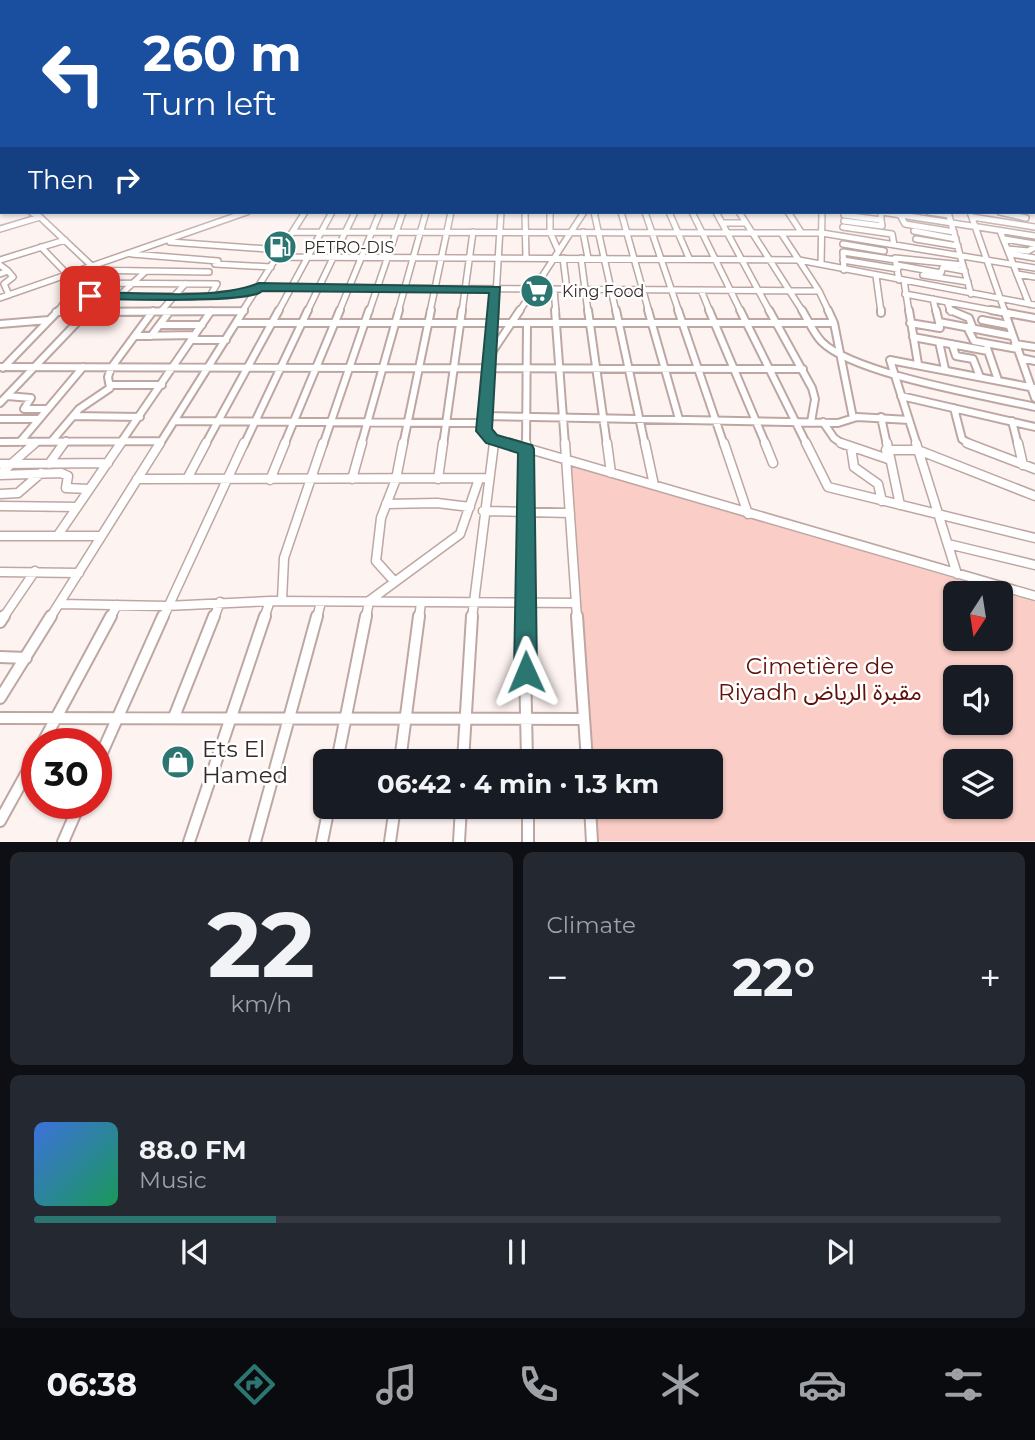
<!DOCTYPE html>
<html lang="en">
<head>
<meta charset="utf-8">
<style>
	:root { --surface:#171b24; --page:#242831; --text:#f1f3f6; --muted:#9ea1a6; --line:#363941; --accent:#2c7672 }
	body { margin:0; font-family:Montserrat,"Noto Sans Arabic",sans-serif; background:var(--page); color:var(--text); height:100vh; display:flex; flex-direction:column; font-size:26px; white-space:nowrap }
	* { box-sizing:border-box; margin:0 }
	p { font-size:23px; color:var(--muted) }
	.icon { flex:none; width:38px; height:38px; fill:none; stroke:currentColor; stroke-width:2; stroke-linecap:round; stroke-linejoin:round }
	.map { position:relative; height:842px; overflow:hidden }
	.drawer { display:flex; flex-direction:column; gap:10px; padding:10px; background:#0d0f14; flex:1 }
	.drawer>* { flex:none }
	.guide { position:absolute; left:0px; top:0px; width:1036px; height:214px; box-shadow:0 2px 5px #0004; background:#1a4fa0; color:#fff; overflow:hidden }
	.needle { width:46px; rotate:192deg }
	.controls { position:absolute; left:943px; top:581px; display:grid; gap:14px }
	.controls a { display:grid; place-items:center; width:70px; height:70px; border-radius:10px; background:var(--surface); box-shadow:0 2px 5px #0004; font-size:35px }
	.speed { position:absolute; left:21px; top:728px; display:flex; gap:14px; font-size:35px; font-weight:700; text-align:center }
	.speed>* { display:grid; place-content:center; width:91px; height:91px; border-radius:50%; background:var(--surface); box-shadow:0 2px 5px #0004; line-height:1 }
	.speed .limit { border:10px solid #d22; background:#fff; color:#111 }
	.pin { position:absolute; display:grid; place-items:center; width:60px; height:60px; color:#fff; margin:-30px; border-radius:14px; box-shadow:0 4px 10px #0006 }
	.me { position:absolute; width:77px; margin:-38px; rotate:359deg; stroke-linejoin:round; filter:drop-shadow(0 0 5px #0008) }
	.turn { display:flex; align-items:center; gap:24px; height:147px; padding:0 28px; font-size:32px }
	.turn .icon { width:91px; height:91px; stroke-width:2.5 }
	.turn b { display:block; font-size:49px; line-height:60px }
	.then { display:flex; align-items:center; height:66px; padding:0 28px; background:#0003; gap:14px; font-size:26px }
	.big { font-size:52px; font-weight:700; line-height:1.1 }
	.drawer .card { flex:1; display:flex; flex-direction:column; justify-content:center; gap:10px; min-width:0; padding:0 24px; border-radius:10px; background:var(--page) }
	.drawer .dial { align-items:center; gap:0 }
	.dial b { font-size:91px; line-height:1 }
	.song { display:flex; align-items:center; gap:21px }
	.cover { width:84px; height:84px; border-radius:10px; background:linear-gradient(135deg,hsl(220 70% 55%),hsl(150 70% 35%)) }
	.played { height:7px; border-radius:4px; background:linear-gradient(90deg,var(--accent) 25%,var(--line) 25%) }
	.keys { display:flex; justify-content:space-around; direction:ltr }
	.heat { display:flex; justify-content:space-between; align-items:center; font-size:38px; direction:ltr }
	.drawer .tiles { flex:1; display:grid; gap:10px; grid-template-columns:1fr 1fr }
	.card:last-child { grid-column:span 2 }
	.trip { position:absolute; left:313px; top:749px; width:410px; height:70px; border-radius:10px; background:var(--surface); box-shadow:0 2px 5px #0004; font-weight:700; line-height:70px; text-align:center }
	.dock { display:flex; height:112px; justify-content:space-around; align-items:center; background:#090b0e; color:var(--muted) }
	.dock .icon { width:49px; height:49px }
	.dock .current { color:var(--accent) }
	.dock b { font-size:32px; color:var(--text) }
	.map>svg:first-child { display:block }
	.green { fill:#facdc6; fill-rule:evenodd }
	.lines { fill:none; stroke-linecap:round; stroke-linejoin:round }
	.minor-far3-casing { stroke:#bea7a3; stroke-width:8 }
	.minor-far2-casing { stroke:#bea7a3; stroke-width:10 }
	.minor-far1-casing { stroke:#bea7a3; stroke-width:11 }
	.minor-casing { stroke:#bea7a3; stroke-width:14 }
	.minor-far3 { stroke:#fff; stroke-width:5 }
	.minor-far2 { stroke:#fff; stroke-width:6 }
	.minor-far1 { stroke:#fff; stroke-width:8 }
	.minor { stroke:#fff; stroke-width:10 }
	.route { fill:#2c7672; stroke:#1d4d4a; stroke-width:2 }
	.labels { text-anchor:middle; stroke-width:5; stroke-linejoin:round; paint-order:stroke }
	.far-poi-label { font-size:16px; fill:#342b29; stroke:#fff; text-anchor:start }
	.near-park-label { font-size:23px; fill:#60100a; stroke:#fff }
	.near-poi-label { font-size:23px; fill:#342b29; stroke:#fff; text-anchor:start }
</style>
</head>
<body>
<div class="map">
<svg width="1035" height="842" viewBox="0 0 1035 842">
	<rect width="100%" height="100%" fill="#fdf3f1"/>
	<path class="green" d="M 571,465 L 1035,602 L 1035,841 L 597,841 L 594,807 L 710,807 L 710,761 L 591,761 ZM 956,593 L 1001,593 L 1001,639 L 956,639 ZM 956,677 L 1001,677 L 1001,723 L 956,723 ZM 956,761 L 1001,761 L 1001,807 L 956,807 Z"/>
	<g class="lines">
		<defs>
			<path id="minor-far3" d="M 31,212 L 40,217
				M 525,212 L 526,258
				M 550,212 L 550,232 L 558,250
				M 594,212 L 616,312
				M 621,212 L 649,312
				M 645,212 L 679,312
				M 669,212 L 689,258
				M 692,212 L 741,312
				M 716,212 L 770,312
				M 739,212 L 803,312
				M 788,212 L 801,232
				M 882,212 L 1035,236
				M 929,212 L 949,215
				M 948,212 L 971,294
				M 970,212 L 1005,312
				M 1000,212 L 1026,218
				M 844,215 L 881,220 L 881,212
				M 900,215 L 905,224 L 954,232
				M 972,217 L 1035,227
				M 844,221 L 882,226 L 881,220
				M 722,223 L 745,223
				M 843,227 L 892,234 L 894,245
				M 0,229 L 40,217 L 93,267
				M 914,231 L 956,239
				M 1000,231 L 1029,304
				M 293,232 L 822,233 L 1035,268
				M 583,232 L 588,258
				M 781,233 L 819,291
				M 916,239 L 958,246
				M 1004,239 L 1035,244
				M 170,242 L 281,250
				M 843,244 L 884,251
				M 41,247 L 68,275
				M 1008,249 L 1028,251 L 1035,247
				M 132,254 L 218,261
				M 1011,254 L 1035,258
				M 277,257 L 799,260 L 1035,305
				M 563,258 L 567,290
				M 581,258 L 588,312
				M 0,260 L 65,240
				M 843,260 L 898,269
				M 215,264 L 271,267
				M 821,264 L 822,212
				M 0,265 L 8,271 L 0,274
				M 897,265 L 941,273 L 943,267 L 965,271
				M 87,270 L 145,271
				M 844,270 L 843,252 L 896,260
				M 8,271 L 13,277 L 4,284 L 9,295
				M 1017,274 L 1035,277
				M 923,275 L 968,282
				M 876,276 L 881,312
				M 899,280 L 895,258 L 963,265
				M 904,281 L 909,312
				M 76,283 L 217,284 L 211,294
				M 259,287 L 819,291 L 829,312
				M 554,290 L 556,312
				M 701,290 L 710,312
				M 905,294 L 1001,312
				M 120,295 L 146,271 L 209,272
				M 69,296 L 205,296 L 255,292
				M 0,298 L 247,212
				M 933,299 L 936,312
				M 947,302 L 951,312
				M 161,311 L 185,284
				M 58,312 L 75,285 L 78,272
				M 115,312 L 244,311
				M 242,312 L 305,212
				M 278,312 L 332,212
				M 307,312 L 355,212
				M 339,312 L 380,212
				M 369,312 L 403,212
				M 398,312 L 426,212
				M 430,312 L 451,212
				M 462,312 L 473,232
				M 495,312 L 501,212
				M 519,312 L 584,212"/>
			<path id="minor-far2" d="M 495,310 L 484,431 L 487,437 L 515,445
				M 555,310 L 565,445
				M 588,310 L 607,445
				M 616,310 L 645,445
				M 648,310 L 679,419
				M 678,310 L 724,445
				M 709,310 L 766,445
				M 740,310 L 807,445
				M 769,310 L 812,388 L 815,399 L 811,422
				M 802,310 C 808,320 814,334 822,342 C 854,374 987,396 1035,407
				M 828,310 L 834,323 L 853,418
				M 881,310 L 881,313
				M 909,310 L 918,364
				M 936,310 L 939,322 L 1012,336
				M 950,310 L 969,318 L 973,328
				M 991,310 L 1035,318
				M 1004,310 L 1035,398
				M 56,312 L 244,311
				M 982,320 L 1008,325
				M 236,323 L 834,323
				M 910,323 L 940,328 L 939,322
				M 0,324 L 49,320
				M 160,325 L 202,325
				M 967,327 L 974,341 L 1018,349
				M 135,336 L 195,335
				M 151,336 L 170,311
				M 913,337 L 988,351
				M 192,340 L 226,340
				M 939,342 L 945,369
				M 952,344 L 956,356 L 973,359 L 980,377
				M 1015,344 L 1035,347
				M 987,348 L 998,380
				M 494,349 L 520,310
				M 1021,358 L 1035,361
				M 0,367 L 803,369
				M 3,368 L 59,310
				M 111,385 L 162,385
				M 7,396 L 31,398 L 24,409 L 48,409
				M 901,396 L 1035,427
				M 0,403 L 87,312
				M 954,408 L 962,439 L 971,445
				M 73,416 L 140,417
				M 485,416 L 838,423 L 857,417 L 909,420
				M 881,417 L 887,445
				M 0,419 L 39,419
				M 174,421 L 485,423
				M 1012,421 L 1018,445
				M 823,422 L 834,438 L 844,445
				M 0,442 L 161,441
				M 20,442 L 83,367
				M 51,442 L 79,409 L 110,388 L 108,377 L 111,368 L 153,311
				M 33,445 L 36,442
				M 63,445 L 66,441
				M 119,445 L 211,311
				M 159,445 L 244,310
				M 205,445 L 279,310
				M 244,445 L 308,310
				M 284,445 L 340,310
				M 323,445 L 369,310
				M 361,445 L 399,310
				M 403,445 L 431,310
				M 443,445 L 462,310
				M 493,445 L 494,440
				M 526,445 L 527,324
				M 917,445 L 890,360 L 1035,388"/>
			<path id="minor-far1" d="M 509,443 L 1035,596
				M 565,443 L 577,618
				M 607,443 L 611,473
				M 645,443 L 654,485
				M 724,443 L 748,514
				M 765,443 L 773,463
				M 806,443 L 828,487 L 1035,538
				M 841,443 L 888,459
				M 887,443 L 900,505
				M 916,443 L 957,574
				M 967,443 L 1035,469
				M 1018,443 L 1023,465
				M 851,447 L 854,467 L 878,484 L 882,501
				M 886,450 L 918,450 L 1035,496
				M 0,464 L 108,463
				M 49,464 L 64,443
				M 0,474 L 35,443
				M 0,475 L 61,473 L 68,476 L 66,488 L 89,489
				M 137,479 L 487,478
				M 187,479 L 206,443
				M 352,479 L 362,443
				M 438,479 L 443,443
				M 270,480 L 285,443
				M 0,494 L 18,493 L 41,473
				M 386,504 L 437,503 L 470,507
				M 0,506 L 77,507
				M 483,511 L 570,513
				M 58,535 L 121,443
				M 0,536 L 101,536
				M 948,544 L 1035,565
				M 0,572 L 79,573
				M 394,581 L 376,561 L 381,518 L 396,479 L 403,443
				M 282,600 L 284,558 L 323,443
				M 60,604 L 166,606 L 270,601 L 576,603
				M 3,618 L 35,571
				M 50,618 L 160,443
				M 110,618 L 117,605
				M 163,618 L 244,443
				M 214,618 L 220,602
				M 264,618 L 270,601
				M 317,618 L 321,602
				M 366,618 L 369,601 L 460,534 L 479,479
				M 419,618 L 421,603
				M 472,618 L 494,443
				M 524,618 L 526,443"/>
			<path id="minor" d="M 524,616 L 527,761
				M 577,616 L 587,761
				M 0,622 L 4,616
				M 0,657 L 26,658
				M 0,698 L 51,616
				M 174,717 L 214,616
				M 0,718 L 584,719
				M 42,744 L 111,616
				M 337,761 L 366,616
				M 400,761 L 419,616
				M 463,761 L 472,616
				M 96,766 L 163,616
				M 528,807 L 528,842
				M 590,807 L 592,842
				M 0,821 L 37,754
				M 63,842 L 80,803
				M 189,842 L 265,616
				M 255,842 L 317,616
				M 322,842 L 329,807
				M 390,842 L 395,807
				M 459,842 L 461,807"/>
		</defs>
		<use href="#minor-far3" class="minor-far3-casing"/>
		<use href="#minor-far2" class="minor-far2-casing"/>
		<use href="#minor-far1" class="minor-far1-casing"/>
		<use href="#minor" class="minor-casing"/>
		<use href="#minor-far3" class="minor-far3"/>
		<use href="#minor-far2" class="minor-far2"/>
		<use href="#minor-far1" class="minor-far1"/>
		<use href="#minor" class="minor"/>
	</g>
	<linearGradient id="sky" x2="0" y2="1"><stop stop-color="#79cbe8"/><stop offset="0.52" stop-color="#fefaf9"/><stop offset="1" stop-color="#fefaf9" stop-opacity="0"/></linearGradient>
	<rect width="1035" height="247" fill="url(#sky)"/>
	<path class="route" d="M 259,283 L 500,287 L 492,429 L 497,435 L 532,445 L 534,449 L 537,672 L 534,680 L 526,684 L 518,680 L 514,672 L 518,453 L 486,443 L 476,431 L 489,293 L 262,291 C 251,304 115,299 90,299 L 83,296 L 90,292 C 139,292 215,301 259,283 Z"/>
	<defs>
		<symbol id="fuel-disc" viewBox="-11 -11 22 22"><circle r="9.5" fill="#2c7672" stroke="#fff"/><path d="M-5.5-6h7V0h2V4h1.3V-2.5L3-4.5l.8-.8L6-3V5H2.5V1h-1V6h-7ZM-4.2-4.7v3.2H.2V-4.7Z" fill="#fff"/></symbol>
		<symbol id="supermarket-disc" viewBox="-11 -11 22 22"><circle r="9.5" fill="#2c7672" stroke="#fff"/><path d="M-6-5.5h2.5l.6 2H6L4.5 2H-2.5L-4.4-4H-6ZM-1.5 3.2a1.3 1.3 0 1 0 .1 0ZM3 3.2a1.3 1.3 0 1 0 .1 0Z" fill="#fff"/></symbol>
		<symbol id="shop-disc" viewBox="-11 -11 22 22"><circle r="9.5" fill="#2c7672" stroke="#fff"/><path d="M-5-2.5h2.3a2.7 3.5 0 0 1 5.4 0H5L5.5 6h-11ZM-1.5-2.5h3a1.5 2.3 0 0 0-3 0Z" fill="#fff"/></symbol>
	</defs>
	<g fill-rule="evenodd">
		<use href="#fuel-disc" x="261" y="228" width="38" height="38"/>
		<use href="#supermarket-disc" x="518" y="272" width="38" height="38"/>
		<use href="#shop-disc" x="159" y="743" width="38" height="38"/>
	</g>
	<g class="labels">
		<g class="far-poi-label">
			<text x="304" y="253">PETRO-DIS</text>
			<text x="562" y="297">King Food</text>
		</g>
		<g class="near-park-label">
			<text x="820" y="674">Cimetière de<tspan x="820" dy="26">Riyadh مقبرة الرياض</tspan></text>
		</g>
		<g class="near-poi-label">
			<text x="202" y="757">Ets El<tspan x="202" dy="26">Hamed</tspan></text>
		</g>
	</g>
</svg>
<div class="controls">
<a><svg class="needle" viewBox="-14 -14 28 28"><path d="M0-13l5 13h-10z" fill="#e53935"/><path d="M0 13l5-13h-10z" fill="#9ea1a6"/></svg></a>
<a><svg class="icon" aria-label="sound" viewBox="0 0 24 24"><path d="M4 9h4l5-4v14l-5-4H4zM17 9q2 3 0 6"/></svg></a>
<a><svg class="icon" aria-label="layers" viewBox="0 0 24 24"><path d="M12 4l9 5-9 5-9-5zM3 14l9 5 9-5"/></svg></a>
</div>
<div class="speed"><div class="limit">30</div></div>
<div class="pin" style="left:90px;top:296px;background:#d93025"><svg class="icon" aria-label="arrive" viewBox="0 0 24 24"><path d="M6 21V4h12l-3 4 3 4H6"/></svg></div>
<svg class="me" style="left:526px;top:672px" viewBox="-20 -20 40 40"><path d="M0-17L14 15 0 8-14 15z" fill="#2c7672" stroke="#fff" stroke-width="4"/></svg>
<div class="trip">06:42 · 4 min · 1.3 km</div>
<div class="guide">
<div class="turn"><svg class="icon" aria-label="left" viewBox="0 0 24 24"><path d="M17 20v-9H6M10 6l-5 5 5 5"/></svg><div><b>260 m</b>Turn left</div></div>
<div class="then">Then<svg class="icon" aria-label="right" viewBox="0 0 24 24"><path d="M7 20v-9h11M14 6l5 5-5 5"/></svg></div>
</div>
</div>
<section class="drawer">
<div class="tiles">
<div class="card dial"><b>22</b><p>km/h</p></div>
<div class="card"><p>Climate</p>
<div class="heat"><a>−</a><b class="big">22°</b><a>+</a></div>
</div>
<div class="card">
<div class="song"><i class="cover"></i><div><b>88.0 FM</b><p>Music</p></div></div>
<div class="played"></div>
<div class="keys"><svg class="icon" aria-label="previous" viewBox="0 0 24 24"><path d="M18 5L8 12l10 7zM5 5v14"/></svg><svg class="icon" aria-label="pause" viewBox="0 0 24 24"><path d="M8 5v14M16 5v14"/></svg><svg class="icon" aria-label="next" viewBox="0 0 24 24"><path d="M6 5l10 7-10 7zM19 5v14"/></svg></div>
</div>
</div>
</section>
<nav class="dock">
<b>06:38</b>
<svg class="icon current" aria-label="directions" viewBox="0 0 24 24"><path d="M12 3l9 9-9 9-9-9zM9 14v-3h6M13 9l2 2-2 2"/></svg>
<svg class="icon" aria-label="music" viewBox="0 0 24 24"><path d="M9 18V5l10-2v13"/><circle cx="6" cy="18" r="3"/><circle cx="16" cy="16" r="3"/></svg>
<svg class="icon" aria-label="phone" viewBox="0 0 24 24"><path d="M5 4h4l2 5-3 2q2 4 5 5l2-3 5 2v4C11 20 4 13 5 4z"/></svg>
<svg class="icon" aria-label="climate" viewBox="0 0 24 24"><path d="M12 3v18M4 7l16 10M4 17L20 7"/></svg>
<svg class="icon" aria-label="car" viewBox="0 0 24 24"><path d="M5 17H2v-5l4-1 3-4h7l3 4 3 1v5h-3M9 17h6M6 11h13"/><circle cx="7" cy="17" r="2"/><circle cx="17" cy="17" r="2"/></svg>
<svg class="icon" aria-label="filters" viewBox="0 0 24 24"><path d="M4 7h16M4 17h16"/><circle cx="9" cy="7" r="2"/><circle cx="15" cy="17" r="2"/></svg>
</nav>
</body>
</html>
